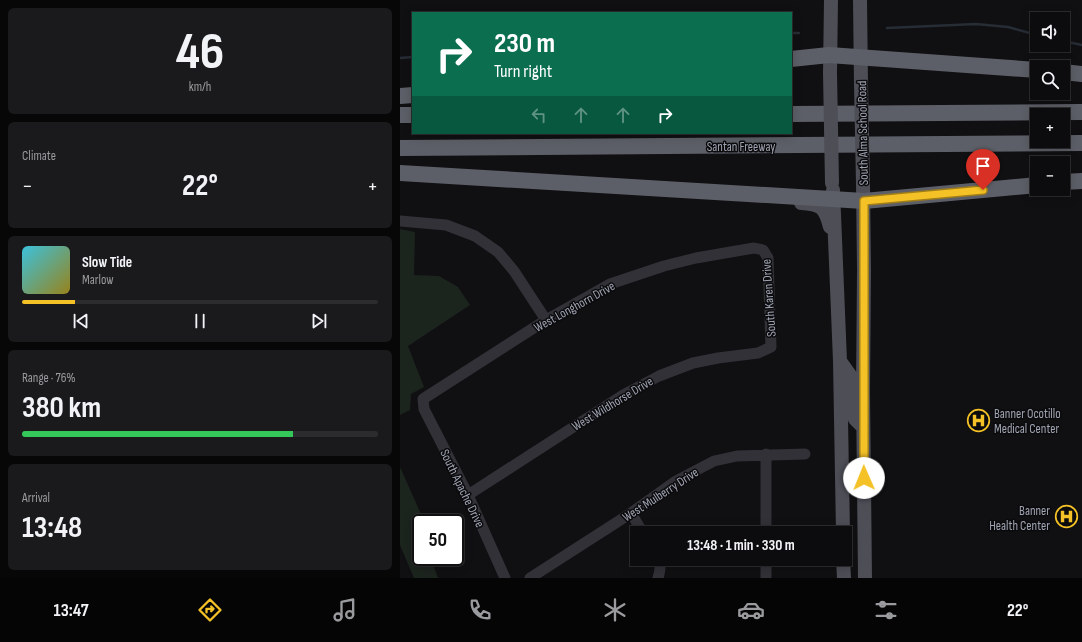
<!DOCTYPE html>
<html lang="en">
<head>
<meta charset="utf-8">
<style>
	:root { --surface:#0c0c0e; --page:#1a1a1c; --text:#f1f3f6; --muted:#9a9b9e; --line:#2c2c2e; --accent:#f4c126 }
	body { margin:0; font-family:"Sofia Sans Condensed",sans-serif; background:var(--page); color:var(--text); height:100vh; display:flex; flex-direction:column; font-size:15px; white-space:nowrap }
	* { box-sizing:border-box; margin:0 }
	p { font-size:13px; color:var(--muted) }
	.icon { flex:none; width:22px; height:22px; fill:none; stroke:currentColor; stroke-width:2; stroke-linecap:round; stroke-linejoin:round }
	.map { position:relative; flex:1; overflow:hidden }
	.side { display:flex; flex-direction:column; gap:8px; padding:8px; background:#070708; width:400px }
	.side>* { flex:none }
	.guide { position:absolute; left:12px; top:12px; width:380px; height:122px; border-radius:0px; box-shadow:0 2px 10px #0003,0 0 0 1px var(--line); background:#0b6e4f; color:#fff; overflow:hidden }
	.buttons { position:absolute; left:630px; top:12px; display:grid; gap:8px }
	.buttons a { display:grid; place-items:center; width:40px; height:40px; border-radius:0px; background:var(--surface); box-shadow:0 2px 10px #0003,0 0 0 1px var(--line); font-size:20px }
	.speed { position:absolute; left:12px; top:514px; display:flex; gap:8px; font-size:20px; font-weight:700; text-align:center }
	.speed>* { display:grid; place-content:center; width:52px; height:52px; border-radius:50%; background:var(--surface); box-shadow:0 2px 10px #0003,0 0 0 1px var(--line); line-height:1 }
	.speed .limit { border:2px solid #111; border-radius:6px; background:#fff; color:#111 }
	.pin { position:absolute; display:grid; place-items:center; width:34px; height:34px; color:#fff; margin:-41px -17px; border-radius:50% 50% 50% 0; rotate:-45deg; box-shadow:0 0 4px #0007 }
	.pin .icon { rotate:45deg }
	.me { position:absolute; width:44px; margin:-22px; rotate:359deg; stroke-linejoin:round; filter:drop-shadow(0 0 3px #0008) }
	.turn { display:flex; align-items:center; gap:14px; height:84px; padding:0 16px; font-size:18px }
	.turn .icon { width:52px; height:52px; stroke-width:2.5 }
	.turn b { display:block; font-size:28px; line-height:34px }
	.lanes { display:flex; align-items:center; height:38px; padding:0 16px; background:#0003; justify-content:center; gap:20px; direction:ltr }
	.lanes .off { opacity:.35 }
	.big { font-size:30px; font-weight:700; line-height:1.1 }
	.side .card { flex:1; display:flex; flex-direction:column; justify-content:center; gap:6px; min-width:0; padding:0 14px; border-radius:6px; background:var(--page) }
	.side .dial { align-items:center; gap:0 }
	.dial b { font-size:52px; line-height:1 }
	.song { display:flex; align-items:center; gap:12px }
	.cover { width:48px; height:48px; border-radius:6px; background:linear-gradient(135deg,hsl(190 70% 55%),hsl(50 70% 35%)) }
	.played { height:4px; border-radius:2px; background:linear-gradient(90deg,var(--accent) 15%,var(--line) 15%) }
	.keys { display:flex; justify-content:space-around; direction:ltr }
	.heat { display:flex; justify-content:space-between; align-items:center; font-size:22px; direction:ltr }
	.charge { height:6px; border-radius:3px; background:linear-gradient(90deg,#34c759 76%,var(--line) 0) }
	.trip { position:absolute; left:230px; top:526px; width:222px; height:40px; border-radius:0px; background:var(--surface); box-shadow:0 2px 10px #0003,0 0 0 1px var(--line); font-weight:700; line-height:40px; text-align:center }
	.tab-bar { display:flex; height:64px; justify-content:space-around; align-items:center; background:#050506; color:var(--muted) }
	.tab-bar .icon { width:28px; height:28px }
	.tab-bar .selected { color:var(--accent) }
	.tab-bar b { font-size:18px; color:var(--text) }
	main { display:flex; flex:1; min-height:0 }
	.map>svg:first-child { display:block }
	.green { fill:#1c241e }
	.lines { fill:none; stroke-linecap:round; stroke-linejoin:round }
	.stream { stroke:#272d35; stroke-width:2.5 }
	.minor { stroke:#313137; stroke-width:11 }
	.major { stroke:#4d4e56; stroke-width:14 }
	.highway { stroke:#5d5f68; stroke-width:16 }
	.major-bridge { stroke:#4d4e56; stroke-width:14 }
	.route-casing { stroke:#9f7d19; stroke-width:10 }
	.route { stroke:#f4c126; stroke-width:7 }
	.labels { text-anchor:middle; stroke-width:3; stroke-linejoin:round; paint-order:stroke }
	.street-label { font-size:13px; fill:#a1a5b3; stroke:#0b0b0d }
	.poi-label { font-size:13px; fill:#a1a5b3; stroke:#0b0b0d; text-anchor:start }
</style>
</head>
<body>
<main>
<section class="side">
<div class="card dial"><b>46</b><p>km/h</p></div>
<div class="card"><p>Climate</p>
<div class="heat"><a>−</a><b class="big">22°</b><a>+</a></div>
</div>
<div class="card">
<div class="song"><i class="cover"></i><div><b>Slow Tide</b><p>Marlow</p></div></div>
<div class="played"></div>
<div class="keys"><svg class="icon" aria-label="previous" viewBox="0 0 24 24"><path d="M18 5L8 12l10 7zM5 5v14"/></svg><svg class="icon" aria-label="pause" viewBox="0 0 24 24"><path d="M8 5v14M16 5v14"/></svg><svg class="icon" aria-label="next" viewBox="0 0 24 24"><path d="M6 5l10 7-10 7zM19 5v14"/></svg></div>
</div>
<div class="card"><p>Range · 76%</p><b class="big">380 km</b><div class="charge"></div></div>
<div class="card"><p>Arrival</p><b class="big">13:48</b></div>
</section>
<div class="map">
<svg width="682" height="578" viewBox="0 0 682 578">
	<rect width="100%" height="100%" fill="#101012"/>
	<path class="green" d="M 0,229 L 15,232 L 14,275 L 39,276 L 58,287 L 70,305 L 8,346 L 24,387 L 11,394 L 10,410 L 0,415 Z
		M 0,467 L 25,523 L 21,523 L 21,557 L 37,557 L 32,562 L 38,578 L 14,578 L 0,545 Z"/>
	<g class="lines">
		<path class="stream" d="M 487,28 L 576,24 L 608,27 L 637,35
			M 391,33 L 399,33
			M 663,41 L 682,45
			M 0,58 L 13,57"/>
		<path class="minor" d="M 0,221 L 46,225 L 75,236 L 98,252 L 114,271 L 146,320
			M 366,454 L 366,533
			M 68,495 L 223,395 L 259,376 L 293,363 L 318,358 L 358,353 L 371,347 L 368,258 L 363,250 L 354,248 L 296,258 L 264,266 L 210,284 L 146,320 L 23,399 L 24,409 L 68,495 L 105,578
			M 231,513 L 243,533
			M 258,559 C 261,564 260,572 258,578
			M 366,559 L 366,578
			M 130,578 L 231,513 L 276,481 L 314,461 L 337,456 L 405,454"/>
		<path class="major" d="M 460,0 L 461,84
			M 430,73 L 431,0
			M 463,184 L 464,270 L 463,392 L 465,578
			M 433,190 L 440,361 L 443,533
			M 401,203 C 422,204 425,208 430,227
			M 440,361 L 450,375 L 452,409 L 455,419 L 463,427
			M 443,559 L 444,578"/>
		<path class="highway" d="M 391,59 L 429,55 L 637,70
			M 663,72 L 682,74
			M 0,96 L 13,95
			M 391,114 L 682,112
			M 0,115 L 13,115
			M 0,148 L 682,143
			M 0,173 L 464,201 L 637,185
			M 663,182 L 682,181"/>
		<path class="major-bridge" d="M 430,73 L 432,183
			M 461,84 L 463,184"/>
	</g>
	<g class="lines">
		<defs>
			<path id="route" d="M 464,478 L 464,201 L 583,190"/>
		</defs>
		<use href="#route" class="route-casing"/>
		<use href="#route" class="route"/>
	</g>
	<defs>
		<symbol id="hospital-ring" viewBox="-11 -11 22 22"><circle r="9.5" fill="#0b0b0d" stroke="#f4c126" stroke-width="1.5"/><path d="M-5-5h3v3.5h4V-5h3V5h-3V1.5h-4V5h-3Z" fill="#f4c126"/></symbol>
	</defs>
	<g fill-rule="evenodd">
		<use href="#hospital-ring" x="566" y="408" width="25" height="25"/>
		<use href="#hospital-ring" x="654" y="504" width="25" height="25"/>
	</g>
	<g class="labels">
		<g class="street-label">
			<text transform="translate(462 133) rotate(-91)" y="5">South Alma School Road</text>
			<text x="341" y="151">Santan Freeway</text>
			<text transform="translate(368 298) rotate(-94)" y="5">South Karen Drive</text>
			<text transform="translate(174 306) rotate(-29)" y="5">West Longhorn Drive</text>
			<text transform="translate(212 403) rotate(-31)" y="5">West Wildhorse Drive</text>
			<text transform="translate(63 488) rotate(64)" y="5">South Apache Drive</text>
			<text transform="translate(260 494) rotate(-33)" y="5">West Mulberry Drive</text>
		</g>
		<g class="poi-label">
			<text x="594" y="418">Banner Ocotillo<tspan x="594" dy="15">Medical Center</tspan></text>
			<text x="650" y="515" text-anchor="end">Banner<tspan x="650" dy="15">Health Center</tspan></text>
		</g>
	</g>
</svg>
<div class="buttons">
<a><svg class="icon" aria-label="sound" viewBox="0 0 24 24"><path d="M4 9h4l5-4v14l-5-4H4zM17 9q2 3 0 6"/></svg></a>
<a><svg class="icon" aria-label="search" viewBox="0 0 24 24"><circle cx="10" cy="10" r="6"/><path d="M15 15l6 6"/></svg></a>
<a>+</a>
<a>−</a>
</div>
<div class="speed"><div class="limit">50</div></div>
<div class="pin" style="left:583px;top:190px;background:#d93025"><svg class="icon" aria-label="arrive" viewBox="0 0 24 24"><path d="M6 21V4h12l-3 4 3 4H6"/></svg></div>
<svg class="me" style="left:464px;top:478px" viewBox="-20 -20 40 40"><circle r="19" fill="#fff"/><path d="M0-13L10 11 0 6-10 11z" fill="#f4c126"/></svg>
<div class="trip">13:48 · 1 min · 330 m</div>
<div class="guide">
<div class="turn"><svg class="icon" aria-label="right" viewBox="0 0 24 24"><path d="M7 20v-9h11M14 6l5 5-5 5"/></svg><div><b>230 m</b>Turn right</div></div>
<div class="lanes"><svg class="icon off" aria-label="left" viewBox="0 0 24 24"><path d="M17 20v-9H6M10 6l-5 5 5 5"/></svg><svg class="icon off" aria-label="ahead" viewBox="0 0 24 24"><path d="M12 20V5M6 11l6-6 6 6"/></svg><svg class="icon off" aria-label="ahead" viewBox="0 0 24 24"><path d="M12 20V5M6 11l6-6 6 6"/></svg><svg class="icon" aria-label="right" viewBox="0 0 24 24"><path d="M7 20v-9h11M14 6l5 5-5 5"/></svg></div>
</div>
</div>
</main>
<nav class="tab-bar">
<b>13:47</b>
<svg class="icon selected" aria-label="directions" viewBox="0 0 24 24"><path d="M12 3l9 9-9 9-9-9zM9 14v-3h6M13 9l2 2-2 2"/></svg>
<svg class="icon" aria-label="music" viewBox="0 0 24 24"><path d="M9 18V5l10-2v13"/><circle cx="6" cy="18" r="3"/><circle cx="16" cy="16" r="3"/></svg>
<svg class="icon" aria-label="phone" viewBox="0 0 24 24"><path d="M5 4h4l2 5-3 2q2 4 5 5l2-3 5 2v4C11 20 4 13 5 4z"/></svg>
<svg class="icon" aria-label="climate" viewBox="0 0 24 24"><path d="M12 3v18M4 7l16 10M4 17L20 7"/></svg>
<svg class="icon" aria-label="car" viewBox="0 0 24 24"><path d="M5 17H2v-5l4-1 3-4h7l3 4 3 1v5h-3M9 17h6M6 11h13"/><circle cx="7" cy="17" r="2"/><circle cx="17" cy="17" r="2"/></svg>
<svg class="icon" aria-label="filters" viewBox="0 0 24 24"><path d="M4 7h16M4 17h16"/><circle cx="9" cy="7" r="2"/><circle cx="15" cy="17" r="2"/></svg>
<b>22°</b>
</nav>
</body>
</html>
